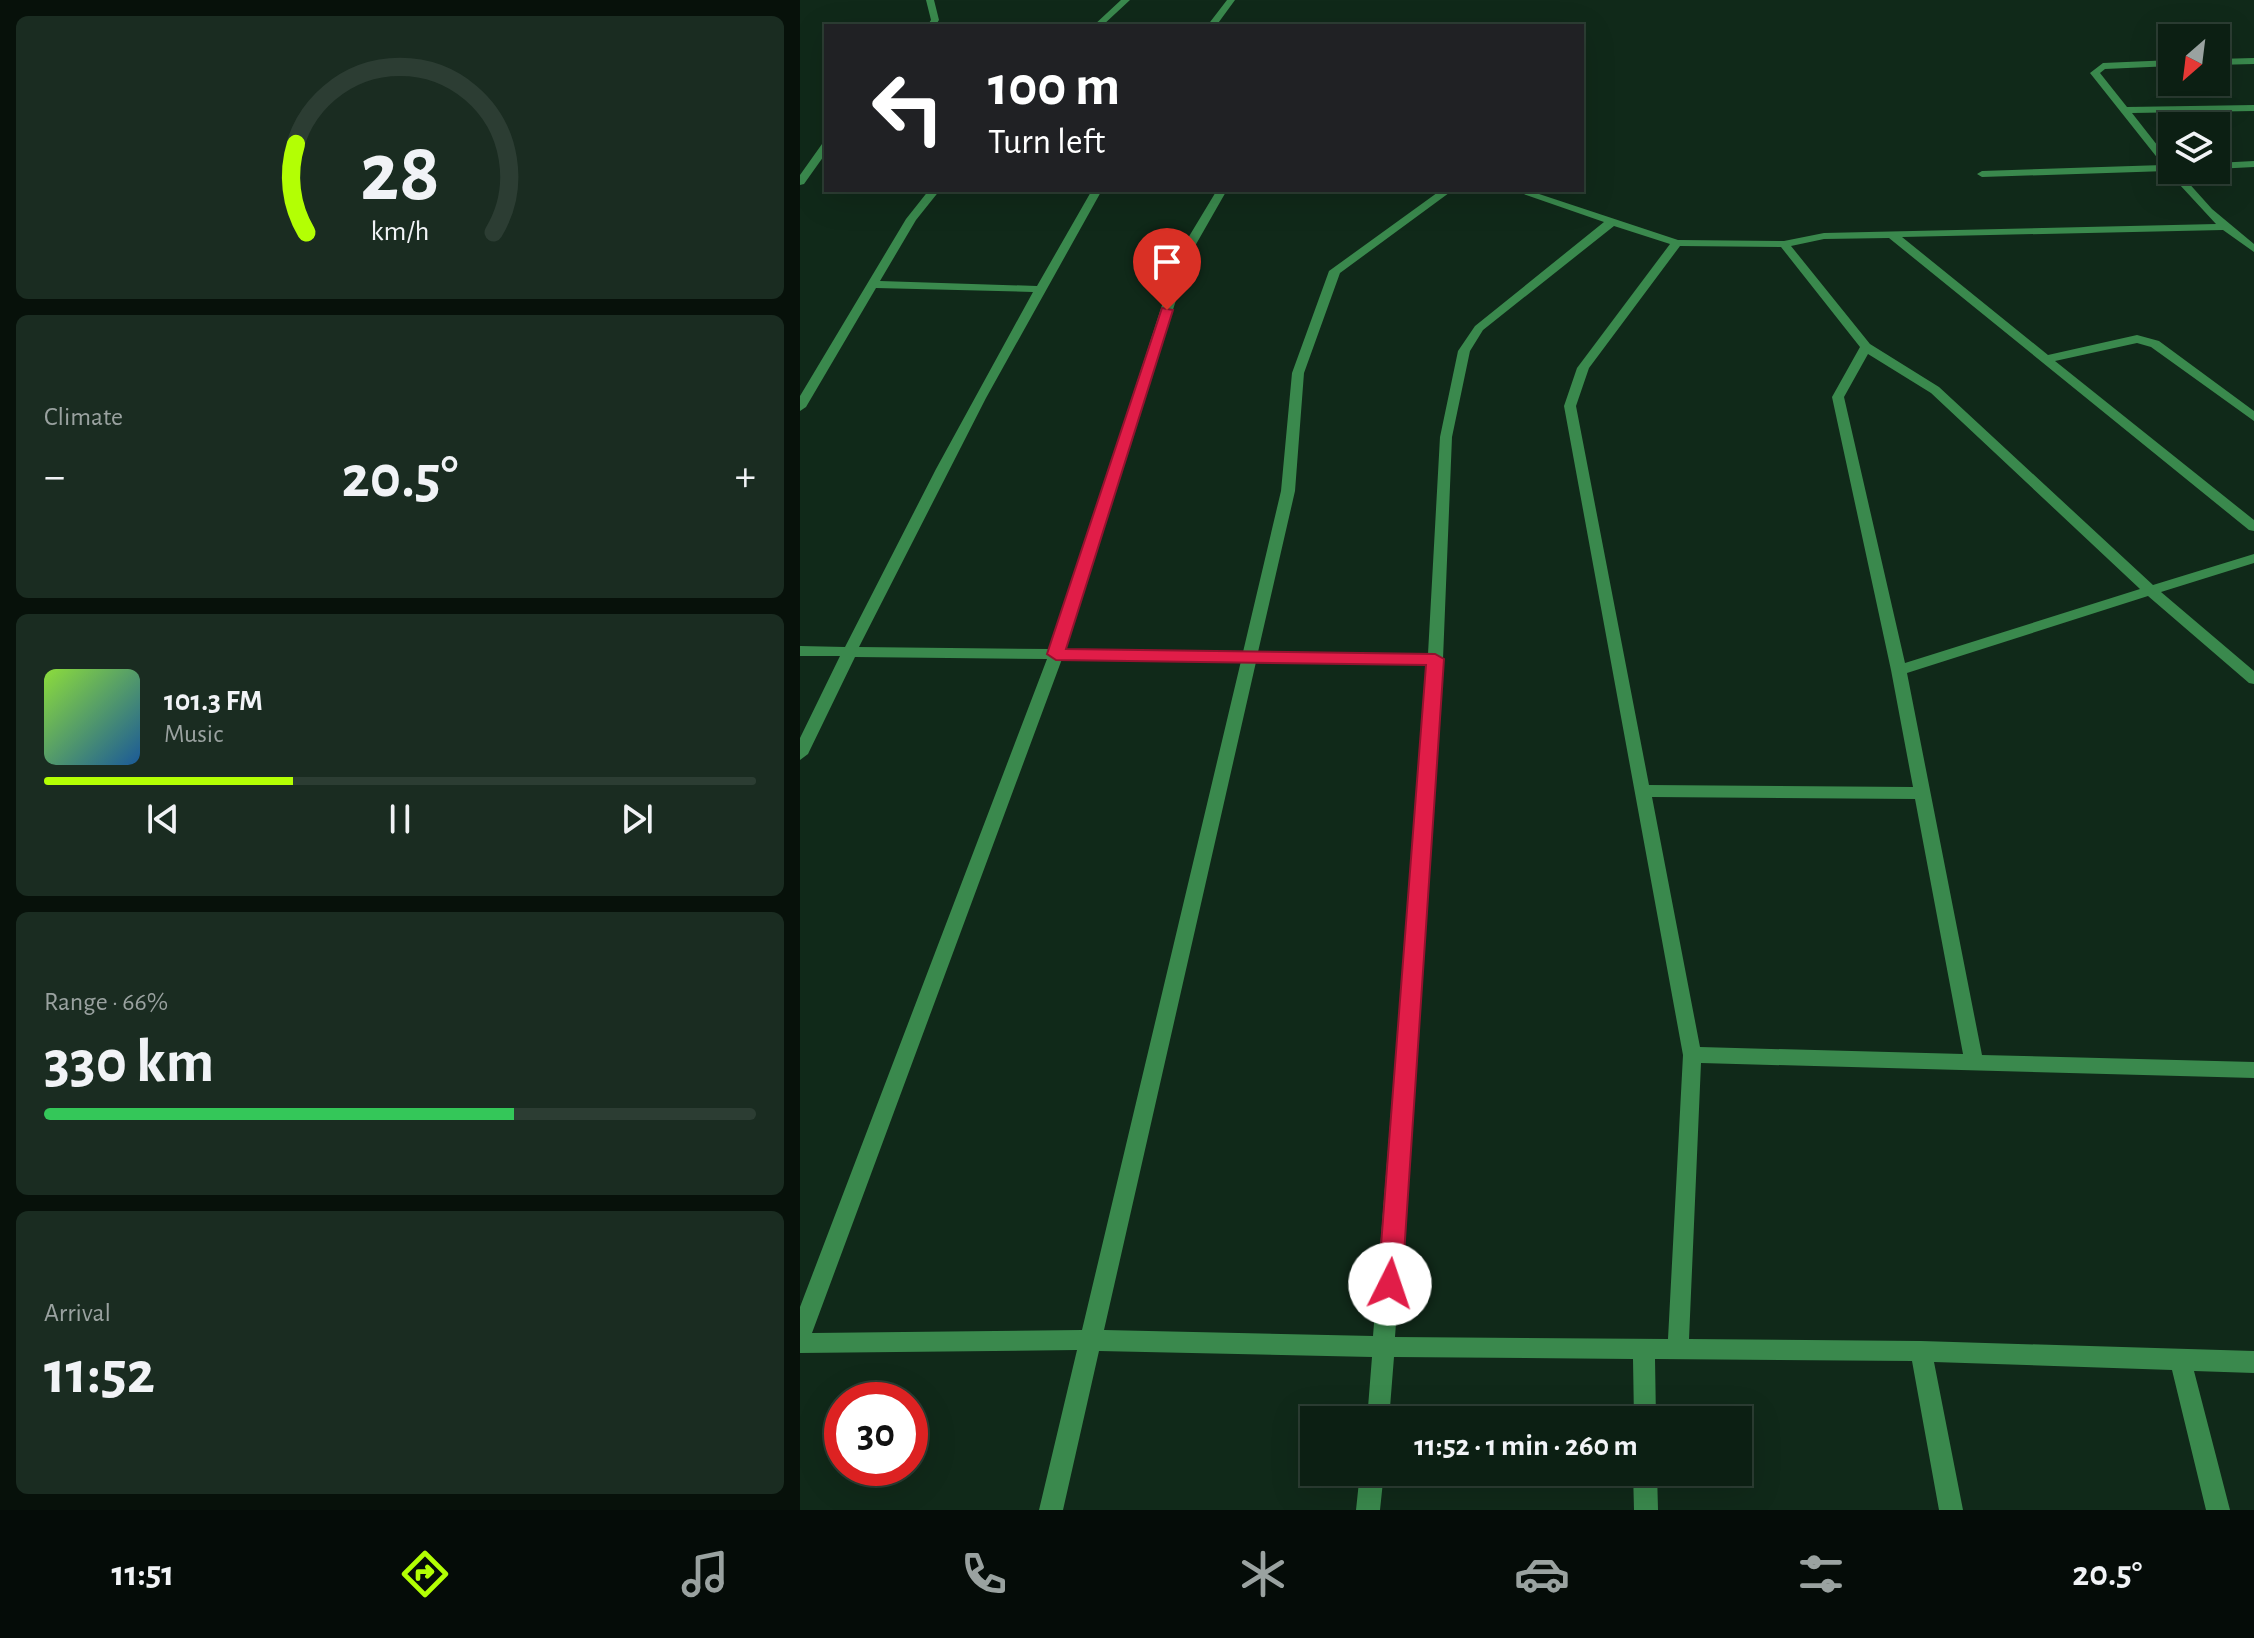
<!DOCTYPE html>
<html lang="en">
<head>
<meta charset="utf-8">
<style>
	:root { --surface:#0c1f13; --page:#1a2c21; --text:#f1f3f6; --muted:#9aa2a0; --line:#2c3d33; --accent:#b3ff04 }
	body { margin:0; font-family:"Alegreya Sans",sans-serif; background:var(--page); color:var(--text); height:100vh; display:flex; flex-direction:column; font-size:30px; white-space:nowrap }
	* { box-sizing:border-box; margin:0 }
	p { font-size:26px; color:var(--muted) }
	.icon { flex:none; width:44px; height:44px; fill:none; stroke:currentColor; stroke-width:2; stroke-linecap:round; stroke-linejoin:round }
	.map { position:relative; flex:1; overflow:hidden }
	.panel { display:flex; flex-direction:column; gap:16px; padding:16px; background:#07110a; width:800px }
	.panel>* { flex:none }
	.guide { position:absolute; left:24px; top:24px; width:760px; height:168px; border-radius:0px; box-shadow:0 8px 32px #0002,0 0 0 2px var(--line); background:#202124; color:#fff; overflow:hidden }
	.needle { width:52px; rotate:208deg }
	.controls { position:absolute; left:1358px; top:24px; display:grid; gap:16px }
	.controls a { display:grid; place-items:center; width:72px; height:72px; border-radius:0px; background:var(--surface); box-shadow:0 8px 32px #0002,0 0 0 2px var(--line); font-size:40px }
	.speed { position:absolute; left:24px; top:1382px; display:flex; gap:16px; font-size:40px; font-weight:700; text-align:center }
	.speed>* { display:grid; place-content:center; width:104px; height:104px; border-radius:50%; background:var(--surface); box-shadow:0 8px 32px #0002,0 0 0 2px var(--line); line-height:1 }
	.speed .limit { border:12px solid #d22; background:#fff; color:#111 }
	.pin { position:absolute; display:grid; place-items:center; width:68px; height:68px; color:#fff; margin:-82px -34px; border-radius:50% 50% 50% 0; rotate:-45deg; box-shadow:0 0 8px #0007 }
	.pin .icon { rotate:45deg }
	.me { position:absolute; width:88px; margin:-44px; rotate:4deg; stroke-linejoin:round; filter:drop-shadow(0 0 6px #0008) }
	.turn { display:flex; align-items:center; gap:28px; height:168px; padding:0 32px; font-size:36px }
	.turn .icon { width:104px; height:104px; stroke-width:2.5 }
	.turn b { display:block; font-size:56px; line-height:68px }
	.big { font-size:60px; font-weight:600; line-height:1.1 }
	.panel .tile { flex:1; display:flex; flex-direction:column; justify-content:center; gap:12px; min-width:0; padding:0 28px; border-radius:12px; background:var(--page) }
	.panel .dial { align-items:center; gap:0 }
	.dial svg { height:208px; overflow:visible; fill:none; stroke:var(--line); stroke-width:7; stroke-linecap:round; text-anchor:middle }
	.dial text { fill:var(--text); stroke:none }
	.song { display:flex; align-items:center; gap:24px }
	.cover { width:96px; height:96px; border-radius:12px; background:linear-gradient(135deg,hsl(90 70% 55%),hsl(210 70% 35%)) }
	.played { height:8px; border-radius:4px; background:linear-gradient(90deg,var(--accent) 35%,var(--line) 35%) }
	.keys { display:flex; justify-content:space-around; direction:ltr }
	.heat { display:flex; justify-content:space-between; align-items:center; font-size:44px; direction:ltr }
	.charge { height:12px; border-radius:6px; background:linear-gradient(90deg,#34c759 66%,var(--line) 0) }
	.trip { position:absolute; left:500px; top:1406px; width:452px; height:80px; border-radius:0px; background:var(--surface); box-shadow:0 8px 32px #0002,0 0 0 2px var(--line); font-weight:600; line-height:80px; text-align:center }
	.tab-bar { display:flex; height:128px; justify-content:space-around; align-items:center; background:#050c08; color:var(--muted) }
	.tab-bar .icon { width:56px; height:56px }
	.tab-bar .selected { color:var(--accent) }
	.tab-bar b { font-size:36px; color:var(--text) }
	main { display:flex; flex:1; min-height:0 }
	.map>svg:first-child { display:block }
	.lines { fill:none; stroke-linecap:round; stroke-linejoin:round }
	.minor { fill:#3a894d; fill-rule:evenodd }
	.route { fill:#e11d48; stroke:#92132f; stroke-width:2 }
</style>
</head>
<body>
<main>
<section class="panel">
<div class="tile dial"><svg viewBox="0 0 100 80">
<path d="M14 69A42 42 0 1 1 86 69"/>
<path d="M14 69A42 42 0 0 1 10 35" stroke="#b3ff04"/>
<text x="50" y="56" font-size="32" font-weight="700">28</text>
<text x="50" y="72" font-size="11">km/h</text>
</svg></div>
<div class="tile"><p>Climate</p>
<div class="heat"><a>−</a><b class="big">20.5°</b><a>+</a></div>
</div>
<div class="tile">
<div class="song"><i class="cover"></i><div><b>101.3 FM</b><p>Music</p></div></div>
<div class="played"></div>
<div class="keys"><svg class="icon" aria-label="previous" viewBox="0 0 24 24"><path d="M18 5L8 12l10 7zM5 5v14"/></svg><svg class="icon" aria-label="pause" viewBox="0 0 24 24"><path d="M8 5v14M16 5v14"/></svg><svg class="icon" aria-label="next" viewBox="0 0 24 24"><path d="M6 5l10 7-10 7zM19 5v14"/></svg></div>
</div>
<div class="tile"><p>Range · 66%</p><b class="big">330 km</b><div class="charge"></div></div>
<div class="tile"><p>Arrival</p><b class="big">11:52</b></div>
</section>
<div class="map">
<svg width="1454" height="1510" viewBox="0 0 1454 1510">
	<rect width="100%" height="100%" fill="#102919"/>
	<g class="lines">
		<path class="minor" d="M 126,0 L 134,0 L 139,20 L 135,26 L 127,26 L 131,20 Z
			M 321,0 L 330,0 L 302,26 L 293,26 Z
			M 427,0 L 435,0 L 416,26 L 407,26 Z
			M 1454,58 L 1454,64 L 1416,65 L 1416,59 Z
			M 1372,60 L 1372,66 L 1305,69 L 1300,73 L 1327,107 L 1454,105 L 1454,111 L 1332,113 L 1372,164 L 1372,170 L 1377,170 L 1412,209 L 1454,244 L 1454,252 L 1423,230 L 1102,237 L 1248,355 L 1337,335 L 1359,341 L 1454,411 L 1454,421 L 1351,347 L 1337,343 L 1255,361 L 1454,520 L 1454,531 L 1449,530 L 1089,238 L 1024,239 L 991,246 L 1070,344 L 1139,387 L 1353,585 L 1454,554 L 1454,563 L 1361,592 L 1454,671 L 1454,684 L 1449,683 L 1348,596 L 1107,673 L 1182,1055 L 1454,1062 L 1454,1078 L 901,1063 L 889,1339 L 1121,1341 L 1454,1351 L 1454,1373 L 1394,1371 L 1430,1510 L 1406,1510 L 1372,1370 L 1134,1362 L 1163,1510 L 1139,1510 L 1112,1361 L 855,1359 L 856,1420 L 834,1420 L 833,1359 L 594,1357 L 589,1420 L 567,1420 L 572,1357 L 299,1351 L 263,1510 L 239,1510 L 277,1350 L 0,1353 L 0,1307 L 247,659 L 55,657 L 8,754 L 0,760 L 0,738 L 40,656 L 0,656 L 0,646 L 45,647 L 136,469 L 233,292 L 76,288 L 6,407 L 0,411 L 0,396 L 106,219 L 129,190 L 140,190 L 116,220 L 80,281 L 237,286 L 292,190 L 302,190 L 186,398 L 59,647 L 250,649 L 379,253 L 417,190 L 427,190 L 391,253 L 265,649 L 443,652 L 481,491 L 492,373 L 529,271 L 641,190 L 653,190 L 540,273 L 504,373 L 495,491 L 458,652 L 628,654 L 640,437 L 658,351 L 675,326 L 804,222 L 712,190 L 727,190 L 878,240 L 984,241 L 1024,233 L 1416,224 L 1367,171 L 1182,177 L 1177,174 L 1182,171 L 1363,165 L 1290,73 L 1303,63 ZM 814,226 L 870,244 L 777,368 L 764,406 L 883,1055 L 868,1339 L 595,1337 L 643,659 L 652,437 L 670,351 L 683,330 ZM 880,246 L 981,247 L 1060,347 L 1032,397 L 1091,670 L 1113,787 L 849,785 L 776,406 L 789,368 ZM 1068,354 L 1131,393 L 1340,589 L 1105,663 L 1044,397 ZM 262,659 L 441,661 L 282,1330 L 12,1333 ZM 456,662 L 627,664 L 573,1336 L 304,1330 ZM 852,797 L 1115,799 L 1163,1054 L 900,1047 Z
			M 26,143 L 26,153 L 4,184 L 0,185 L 0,175 L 22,144 Z
			M 1454,161 L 1454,167 L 1416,169 L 1416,163 Z
			M 560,1472 L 584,1472 L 580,1510 L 556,1510 Z
			M 833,1472 L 857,1472 L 858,1510 L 834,1510 Z"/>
	</g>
	<path class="route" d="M 362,308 L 373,310 L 266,649 L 635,654 L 644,659 L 602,1284 L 599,1292 L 590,1296 L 581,1292 L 578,1284 L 626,665 L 256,660 L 247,654 Z"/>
</svg>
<div class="controls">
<a><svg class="needle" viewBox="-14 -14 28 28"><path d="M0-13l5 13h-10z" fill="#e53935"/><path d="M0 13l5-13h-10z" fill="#9aa2a0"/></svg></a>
<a><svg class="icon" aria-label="layers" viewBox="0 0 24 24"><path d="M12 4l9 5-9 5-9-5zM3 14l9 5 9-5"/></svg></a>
</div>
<div class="speed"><div class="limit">30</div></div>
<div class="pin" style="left:367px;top:310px;background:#d93025"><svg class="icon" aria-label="arrive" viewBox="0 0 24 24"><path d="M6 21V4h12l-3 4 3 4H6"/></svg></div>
<svg class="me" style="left:590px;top:1284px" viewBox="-20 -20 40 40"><circle r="19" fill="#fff"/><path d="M0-13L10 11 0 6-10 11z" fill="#e11d48"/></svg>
<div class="trip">11:52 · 1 min · 260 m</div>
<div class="guide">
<div class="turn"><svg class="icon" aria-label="left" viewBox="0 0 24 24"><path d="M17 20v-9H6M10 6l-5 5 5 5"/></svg><div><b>100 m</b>Turn left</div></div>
</div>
</div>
</main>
<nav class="tab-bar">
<b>11:51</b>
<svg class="icon selected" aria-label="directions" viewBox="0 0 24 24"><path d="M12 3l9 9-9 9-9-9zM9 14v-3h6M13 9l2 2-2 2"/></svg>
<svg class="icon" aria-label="music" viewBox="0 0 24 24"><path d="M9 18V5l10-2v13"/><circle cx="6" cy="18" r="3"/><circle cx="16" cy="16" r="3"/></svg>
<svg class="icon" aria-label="phone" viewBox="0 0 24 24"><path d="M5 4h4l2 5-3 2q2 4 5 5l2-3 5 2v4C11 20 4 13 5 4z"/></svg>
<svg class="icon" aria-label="climate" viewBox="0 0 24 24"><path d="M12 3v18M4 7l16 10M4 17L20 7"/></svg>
<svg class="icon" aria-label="car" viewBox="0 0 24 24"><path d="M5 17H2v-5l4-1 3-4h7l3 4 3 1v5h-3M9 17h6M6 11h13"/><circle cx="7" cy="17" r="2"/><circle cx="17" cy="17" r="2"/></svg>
<svg class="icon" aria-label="filters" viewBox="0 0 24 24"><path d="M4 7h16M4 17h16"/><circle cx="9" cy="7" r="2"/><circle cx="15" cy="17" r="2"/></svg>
<b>20.5°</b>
</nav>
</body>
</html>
